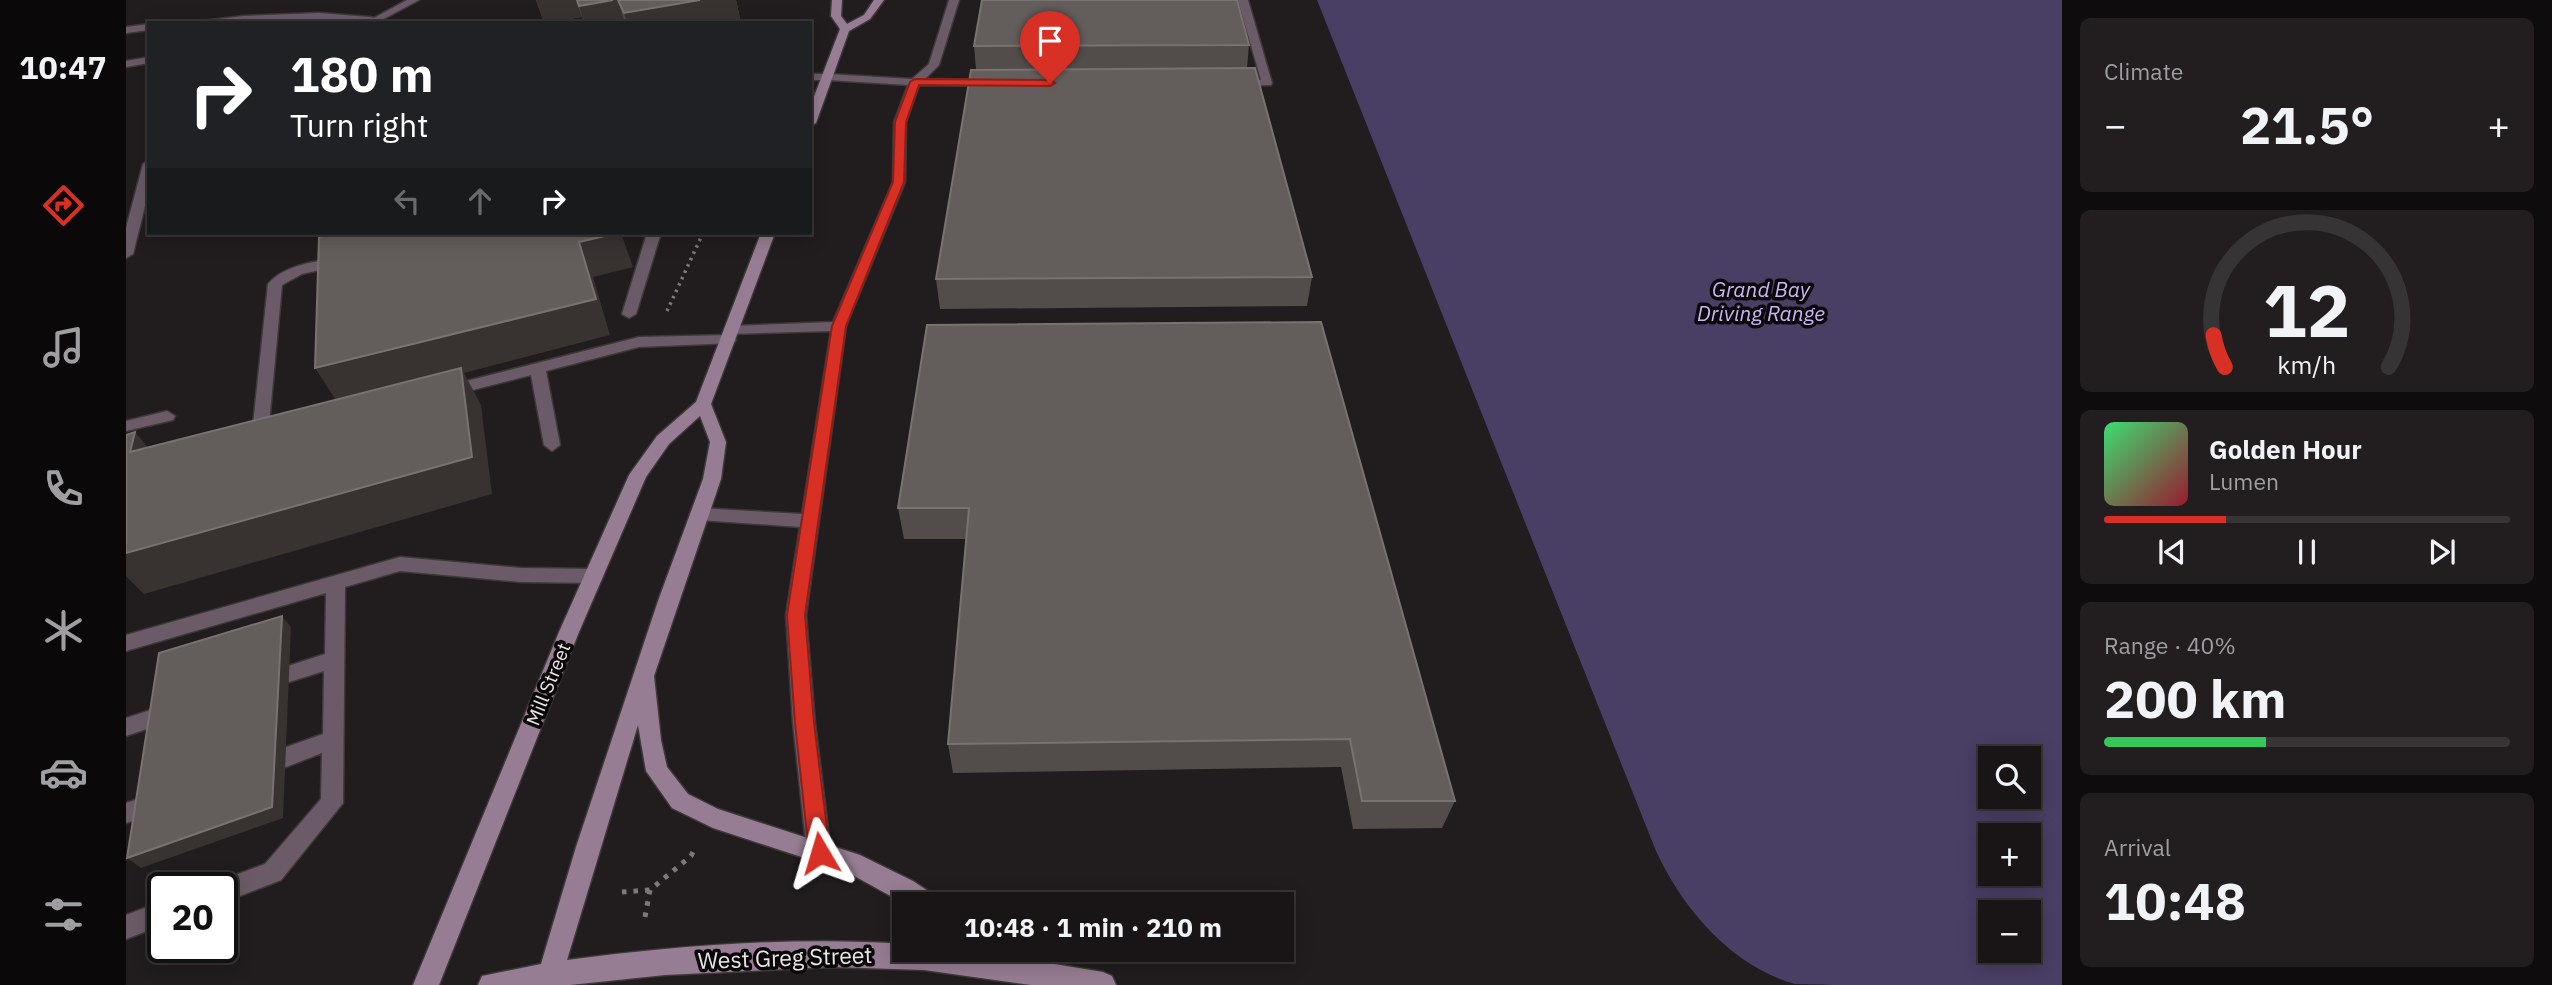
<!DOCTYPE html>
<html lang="en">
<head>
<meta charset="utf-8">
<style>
	:root { --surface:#191516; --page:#221e1f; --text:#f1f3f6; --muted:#9f9fa1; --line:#373435; --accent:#d93025 }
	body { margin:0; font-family:"IBM Plex Sans",sans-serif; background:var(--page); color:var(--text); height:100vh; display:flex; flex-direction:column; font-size:26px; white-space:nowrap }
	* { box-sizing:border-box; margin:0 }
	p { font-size:23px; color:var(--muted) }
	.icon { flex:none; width:38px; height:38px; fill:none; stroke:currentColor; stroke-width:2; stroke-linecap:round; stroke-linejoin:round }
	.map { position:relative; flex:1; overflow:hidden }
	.panel { display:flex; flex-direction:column; gap:18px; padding:18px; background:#0e0c0c; width:490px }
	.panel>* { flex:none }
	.top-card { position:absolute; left:21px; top:21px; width:665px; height:214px; border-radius:0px; box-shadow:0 4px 18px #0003,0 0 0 2px var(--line); background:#202124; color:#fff; overflow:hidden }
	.fabs { position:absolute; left:1852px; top:746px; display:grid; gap:14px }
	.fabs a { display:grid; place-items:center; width:63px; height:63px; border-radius:0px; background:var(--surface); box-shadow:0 4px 18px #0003,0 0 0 2px var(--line); font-size:35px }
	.speed { position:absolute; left:21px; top:872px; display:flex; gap:14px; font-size:35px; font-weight:700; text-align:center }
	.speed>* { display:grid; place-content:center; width:91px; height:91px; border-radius:50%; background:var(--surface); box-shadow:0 4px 18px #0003,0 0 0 2px var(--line); line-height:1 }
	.speed .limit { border:4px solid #111; border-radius:10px; background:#fff; color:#111 }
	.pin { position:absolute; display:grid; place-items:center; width:60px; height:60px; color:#fff; margin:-72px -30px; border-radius:50% 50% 50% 0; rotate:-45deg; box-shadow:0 0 7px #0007 }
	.pin .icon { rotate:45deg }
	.me { position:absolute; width:77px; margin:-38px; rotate:353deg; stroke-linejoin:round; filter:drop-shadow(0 0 5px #0008) }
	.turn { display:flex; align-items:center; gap:24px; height:147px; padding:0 28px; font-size:32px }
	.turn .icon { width:91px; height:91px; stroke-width:2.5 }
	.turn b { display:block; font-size:49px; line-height:60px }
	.lanes { display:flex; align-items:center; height:66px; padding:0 28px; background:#0003; justify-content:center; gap:35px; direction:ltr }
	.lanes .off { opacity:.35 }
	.big { font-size:52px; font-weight:800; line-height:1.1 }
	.panel .card { flex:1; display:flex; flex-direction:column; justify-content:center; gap:10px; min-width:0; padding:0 24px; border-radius:10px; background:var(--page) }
	.panel .dial { align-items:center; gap:0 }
	.dial svg { height:182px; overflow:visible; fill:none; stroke:var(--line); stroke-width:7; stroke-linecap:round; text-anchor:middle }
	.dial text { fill:var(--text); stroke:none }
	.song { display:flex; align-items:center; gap:21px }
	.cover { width:84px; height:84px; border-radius:10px; background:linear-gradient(135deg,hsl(140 70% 55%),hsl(350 70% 35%)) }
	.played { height:7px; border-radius:4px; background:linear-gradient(90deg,var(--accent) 30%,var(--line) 30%) }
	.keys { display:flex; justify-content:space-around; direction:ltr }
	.heat { display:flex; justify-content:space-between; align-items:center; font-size:38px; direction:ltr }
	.charge { height:10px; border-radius:5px; background:linear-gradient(90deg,#34c759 40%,var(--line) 0) }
	.trip { position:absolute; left:766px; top:892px; width:402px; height:70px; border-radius:0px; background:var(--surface); box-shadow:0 4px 18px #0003,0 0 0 2px var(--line); font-weight:800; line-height:70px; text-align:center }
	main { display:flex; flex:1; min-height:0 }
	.menu { display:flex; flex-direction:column; width:126px; justify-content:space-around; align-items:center; background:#0a0809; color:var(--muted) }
	.menu .icon { width:49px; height:49px }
	.menu .active { color:var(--accent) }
	.menu b { font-size:32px; color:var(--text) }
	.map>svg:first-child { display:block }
	.water { fill:#493e64; fill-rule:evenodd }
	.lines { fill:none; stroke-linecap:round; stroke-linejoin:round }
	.service-casing { stroke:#3d3839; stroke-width:3 }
	.minor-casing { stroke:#3d3839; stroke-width:3 }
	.secondary-casing { stroke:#3d3839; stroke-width:3 }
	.path-far1 { stroke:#7d797a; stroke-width:3.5; stroke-dasharray:2.5 4.5; stroke-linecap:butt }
	.path { stroke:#7d797a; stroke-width:5; stroke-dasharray:4.5 7; stroke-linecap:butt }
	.service { fill:#6b5b68; fill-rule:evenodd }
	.minor { fill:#6b5b68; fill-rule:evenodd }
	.secondary { fill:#977d93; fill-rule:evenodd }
	.wall { fill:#524d4b }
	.shaded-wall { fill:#383231 }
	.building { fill:#635d5c; stroke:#787271; stroke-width:2 }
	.route { fill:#d93025; stroke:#8d1f18; stroke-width:2 }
	.labels { text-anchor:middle; stroke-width:7; stroke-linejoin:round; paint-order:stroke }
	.street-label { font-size:19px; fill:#eae6e7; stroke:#090707 }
	.water-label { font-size:21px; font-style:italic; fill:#c8b6f9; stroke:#090707 }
	.near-street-label { font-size:23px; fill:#eae6e7; stroke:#090707 }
</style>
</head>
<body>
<main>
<nav class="menu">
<b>10:47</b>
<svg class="icon active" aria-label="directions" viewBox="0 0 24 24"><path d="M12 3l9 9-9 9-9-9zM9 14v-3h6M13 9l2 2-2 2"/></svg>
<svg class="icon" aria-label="music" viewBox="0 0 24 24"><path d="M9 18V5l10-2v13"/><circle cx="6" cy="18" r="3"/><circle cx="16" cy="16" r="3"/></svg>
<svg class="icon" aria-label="phone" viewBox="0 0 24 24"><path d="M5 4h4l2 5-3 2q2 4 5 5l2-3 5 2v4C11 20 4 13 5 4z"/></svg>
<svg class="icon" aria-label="climate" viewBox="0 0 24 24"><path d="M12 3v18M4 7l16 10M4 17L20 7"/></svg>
<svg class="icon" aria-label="car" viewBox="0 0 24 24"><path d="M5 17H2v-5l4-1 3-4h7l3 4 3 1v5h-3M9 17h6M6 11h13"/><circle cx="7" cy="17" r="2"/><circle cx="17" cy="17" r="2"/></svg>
<svg class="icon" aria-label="filters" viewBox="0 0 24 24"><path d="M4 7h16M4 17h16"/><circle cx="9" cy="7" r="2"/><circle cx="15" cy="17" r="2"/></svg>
</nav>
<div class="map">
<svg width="1936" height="985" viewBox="0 0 1936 985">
	<rect width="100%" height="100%" fill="#211c1d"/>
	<path class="water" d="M 1191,0 L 1936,0 L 1936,985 C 1872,985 1808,985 1744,985 C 1723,985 1688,985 1669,984 C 1605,966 1557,909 1530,851 ZM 1864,758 L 1902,758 L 1902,796 L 1864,796 ZM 1864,835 L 1902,835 L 1902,873 L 1864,873 ZM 1864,912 L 1902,912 L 1902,950 L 1864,950 Z"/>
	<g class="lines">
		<defs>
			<path id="service" d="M 281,0 L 293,0 L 252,22 L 244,20 Z
				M 823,0 L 833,0 L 813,65 L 799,79 L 866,80 L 871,83 L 866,86 L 793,85 L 780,122 L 779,182 L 720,326 L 680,615 L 689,723 L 705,853 L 701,861 L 693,864 L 685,861 L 681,853 L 667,723 L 660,615 L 674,527 L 573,520 L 567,519 L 564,514 L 567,509 L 573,508 L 676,514 L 705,331 L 606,334 L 599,330 L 606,326 L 707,322 L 767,182 L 768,122 L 782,85 L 702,80 L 697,77 L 702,74 L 786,79 L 803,64 Z
				M 1112,0 L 1122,0 L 1146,83 L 1145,85 L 1111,86 L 1106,83 L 1111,80 L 1135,80 Z
				M 23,57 L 23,63 L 0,67 L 0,61 Z
				M 23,160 L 23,190 L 7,254 L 0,258 L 0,228 L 17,164 Z
				M 521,233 L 535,233 L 510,314 L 503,318 L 496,314 Z
				M 215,257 L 222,261 L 220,264 L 176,274 L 156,285 L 143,424 L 158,433 L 150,439 L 136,437 L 127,425 L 142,284 C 159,264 190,262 215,257 Z
				M 602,335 L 610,340 L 607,343 L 513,347 L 420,371 L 434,445 L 426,451 L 418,445 L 405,375 L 323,396 L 315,391 L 317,387 L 513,337 Z
				M 41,411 L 49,416 L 47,420 L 0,431 L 0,421 Z
				M 274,557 L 395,568 L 468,569 L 475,571 L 477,576 L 475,581 L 468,583 L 395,582 L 274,571 L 219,587 L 217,803 L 155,880 L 96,903 L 96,887 L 86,887 L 88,883 L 139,864 L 195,799 L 196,753 L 160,767 L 152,764 L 149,757 L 152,750 L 197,734 L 198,671 L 163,682 L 156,680 L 153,674 L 156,668 L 199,654 L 200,593 L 0,651 L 0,635 Z
				M 37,706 L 44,709 L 48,715 L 44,721 L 0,736 L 0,718 Z
				M 24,795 L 32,798 L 35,805 L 32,812 L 0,823 L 0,803 Z
				M 37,901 L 37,925 L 0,939 L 0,915 Z"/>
			<path id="minor" d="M 193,13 L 244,17 L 274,23 L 168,19 L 61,23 L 117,16 Z
				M 23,24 L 23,30 L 0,33 L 0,27 Z
				M 684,74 L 702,74 L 707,77 L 702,80 L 684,80 Z"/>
			<path id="secondary" d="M 706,0 L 716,0 L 715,16 L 721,24 L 738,15 L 748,0 L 758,0 L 744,19 L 723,31 L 690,123 L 684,126 L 684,107 L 714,29 L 705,16 Z
				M 635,233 L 649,233 L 585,404 L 600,442 L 595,479 L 528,676 L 535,740 L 541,767 L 562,794 L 592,809 L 734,855 L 787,881 L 811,897 L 814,905 L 781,905 L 721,872 L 587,828 L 546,808 L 520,771 L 512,725 L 441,960 C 549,946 670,936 779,944 L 779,950 L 890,950 L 904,960 L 977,972 L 986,976 L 990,985 L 905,985 L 798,970 L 706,967 L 539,975 L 444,985 L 352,985 L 356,976 L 415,964 L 450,847 L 532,601 L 577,479 L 584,442 L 574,416 L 543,444 L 520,477 L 453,632 L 313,985 L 287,985 L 433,632 L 503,475 L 531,436 L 570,402 Z"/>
		</defs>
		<use href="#service" class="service-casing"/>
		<use href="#minor" class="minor-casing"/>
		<use href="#secondary" class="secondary-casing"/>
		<path class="path-far1" d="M 541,311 L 577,233"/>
		<path class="path" d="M 496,892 L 524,890
			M 519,917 L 524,890 L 565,856 L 569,848"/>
		<use href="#service" class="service"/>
		<use href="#minor" class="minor"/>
		<use href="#secondary" class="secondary"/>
	</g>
	<path class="wall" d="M 410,0 L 610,0 L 615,23 L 458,23 L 456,17 L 418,23 Z
		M 1123,45 L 1121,68 L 1186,277 L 1181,306 L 814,309 L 810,279 L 850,70 L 848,46 Z
		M 801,325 L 1329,801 L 1316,828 L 1227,829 L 1215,767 L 827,773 L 822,744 L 840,539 L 778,539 L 772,508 Z"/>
	<path class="shaded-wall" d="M 410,0 L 450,0 L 456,17 L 418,23 Z
		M 487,0 L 492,0 L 499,23 L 458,23 L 453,6 Z
		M 574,0 L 610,0 L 615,23 L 501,23 L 498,13 Z
		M 492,233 L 495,233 L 507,267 L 467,277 L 484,335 L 338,373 L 355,405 L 366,494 L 18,594 L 0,576 L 0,538 L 213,405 L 189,368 L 453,242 Z
		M 9,432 L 40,469 L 4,452 Z
		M 156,616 L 165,627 L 157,818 L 15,868 L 1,858 Z"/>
	<path class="building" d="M 451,0 L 487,0 L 453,6 Z
		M 492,0 L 574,0 L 498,13 Z
		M 856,0 L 1111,0 L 1123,45 L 848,46 Z
		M 1129,68 L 1186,277 L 810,279 L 845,70 Z
		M 211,233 L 492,233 L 453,242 L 470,299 L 189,368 L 193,237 Z
		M 1195,322 L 1329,801 L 1236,801 L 1224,739 L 822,744 L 843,508 L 772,508 L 801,325 Z
		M 335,368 L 346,457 L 0,553 L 0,435 L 9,432 L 4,452 Z
		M 156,616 L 146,807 L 1,858 L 33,653 Z"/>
	<path class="route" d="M 789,79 L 924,80 L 929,83 L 924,86 L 793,85 L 780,122 L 778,182 L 720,326 L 679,615 L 688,723 L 704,853 L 701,860 L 694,863 L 686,860 L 683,853 L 669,723 L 661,615 L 706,326 L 767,182 L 769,122 L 784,82 Z"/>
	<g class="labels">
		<g class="street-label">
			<text transform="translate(422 684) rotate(-68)" y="7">Mill Street</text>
		</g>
		<g class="water-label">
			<text x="1635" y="297">Grand Bay<tspan x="1635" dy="24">Driving Range</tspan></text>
		</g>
		<g class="near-street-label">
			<text transform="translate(659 958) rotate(-2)" y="8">West Greg Street</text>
		</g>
	</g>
</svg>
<div class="fabs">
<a><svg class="icon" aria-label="search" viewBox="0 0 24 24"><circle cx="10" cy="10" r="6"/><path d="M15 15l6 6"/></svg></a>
<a>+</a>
<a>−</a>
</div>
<div class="speed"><div class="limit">20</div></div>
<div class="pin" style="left:924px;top:83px;background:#d93025"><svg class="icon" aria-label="arrive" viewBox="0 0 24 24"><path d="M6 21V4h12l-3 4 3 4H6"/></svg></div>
<svg class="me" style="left:694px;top:853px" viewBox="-20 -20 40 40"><path d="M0-17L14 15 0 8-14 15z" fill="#d93025" stroke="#fff" stroke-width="4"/></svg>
<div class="trip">10:48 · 1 min · 210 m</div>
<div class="top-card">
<div class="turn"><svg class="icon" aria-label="right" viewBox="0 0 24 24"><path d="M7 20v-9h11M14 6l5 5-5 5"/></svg><div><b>180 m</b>Turn right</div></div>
<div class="lanes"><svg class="icon off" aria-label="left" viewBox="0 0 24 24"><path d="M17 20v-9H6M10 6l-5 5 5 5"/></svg><svg class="icon off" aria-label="ahead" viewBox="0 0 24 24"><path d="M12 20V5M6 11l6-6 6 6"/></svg><svg class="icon" aria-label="right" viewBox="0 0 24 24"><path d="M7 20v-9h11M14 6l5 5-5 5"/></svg></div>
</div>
</div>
<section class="panel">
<div class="card"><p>Climate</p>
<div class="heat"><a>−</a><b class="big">21.5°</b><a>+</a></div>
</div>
<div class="card dial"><svg viewBox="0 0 100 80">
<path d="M14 69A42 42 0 1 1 86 69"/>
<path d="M14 69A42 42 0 0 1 9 55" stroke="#d93025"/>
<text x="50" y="56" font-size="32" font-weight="700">12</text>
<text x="50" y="72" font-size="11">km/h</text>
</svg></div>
<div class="card">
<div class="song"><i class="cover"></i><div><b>Golden Hour</b><p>Lumen</p></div></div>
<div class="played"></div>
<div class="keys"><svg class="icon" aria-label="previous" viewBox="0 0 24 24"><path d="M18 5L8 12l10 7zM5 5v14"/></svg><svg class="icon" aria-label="pause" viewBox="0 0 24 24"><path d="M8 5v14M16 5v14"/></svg><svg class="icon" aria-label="next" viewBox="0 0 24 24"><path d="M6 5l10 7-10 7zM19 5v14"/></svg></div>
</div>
<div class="card"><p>Range · 40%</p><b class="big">200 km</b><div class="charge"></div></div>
<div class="card"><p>Arrival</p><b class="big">10:48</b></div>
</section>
</main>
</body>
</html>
